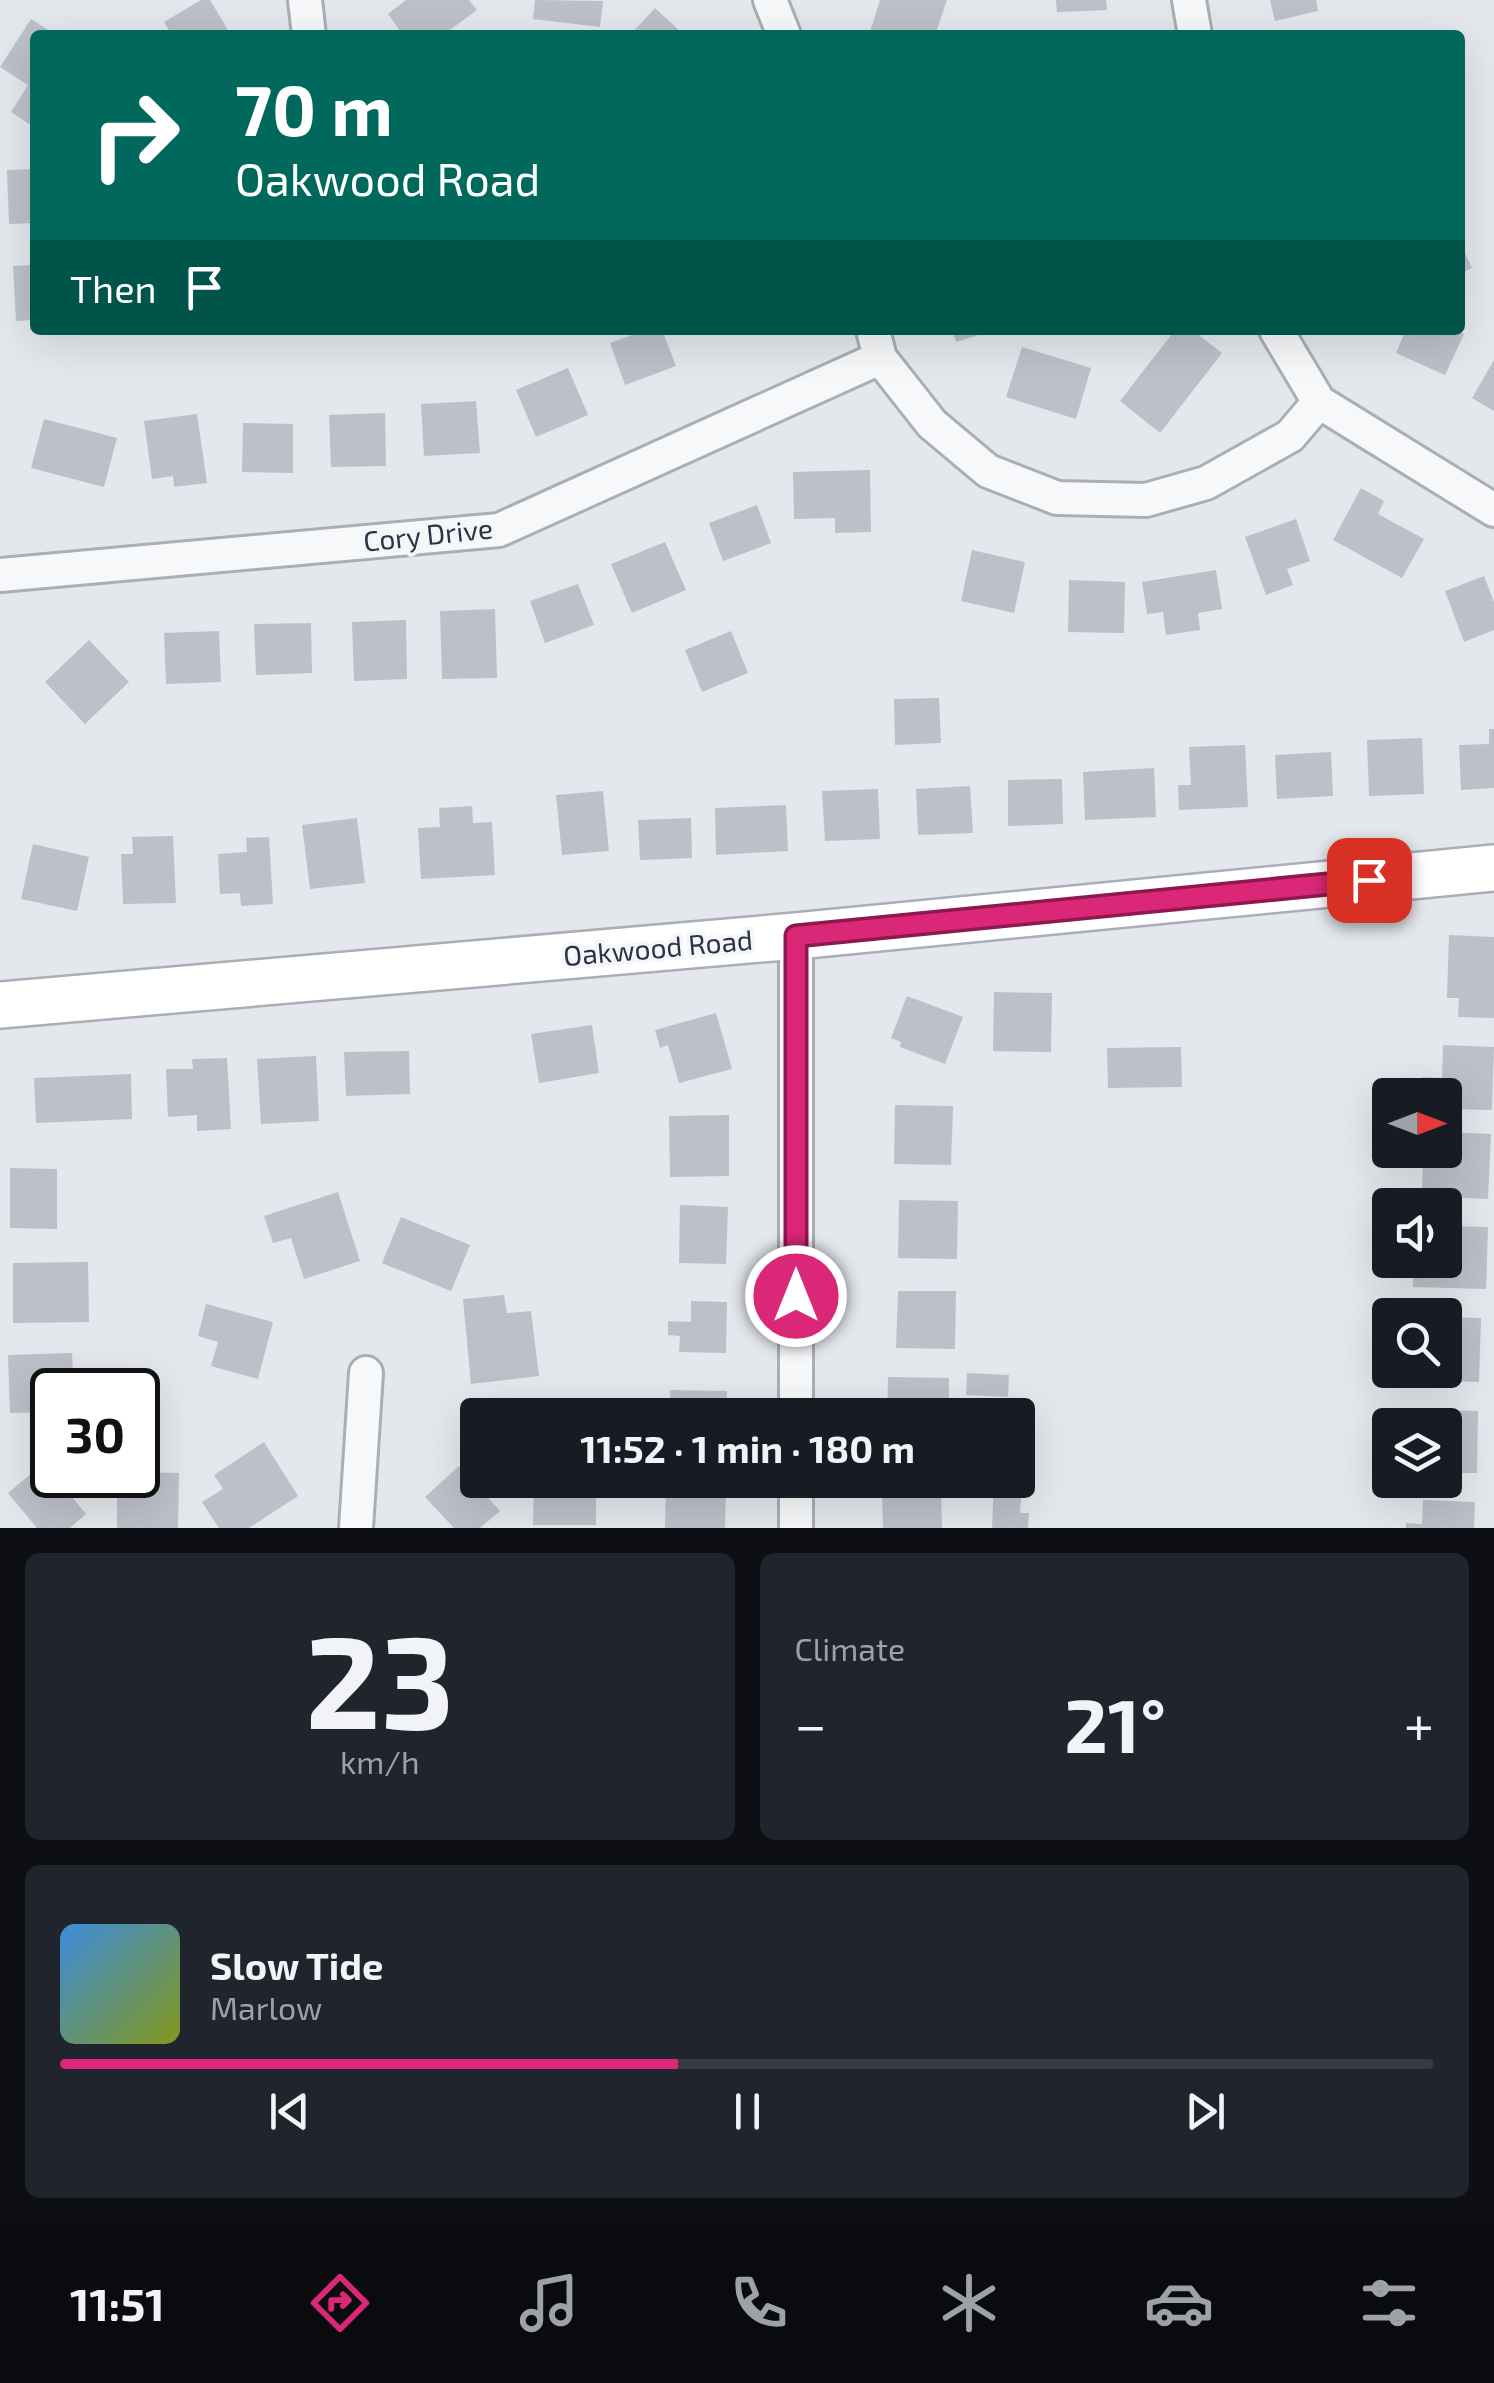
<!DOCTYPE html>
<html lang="en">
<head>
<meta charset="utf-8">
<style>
	:root { --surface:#171b24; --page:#20242c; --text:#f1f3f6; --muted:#9ea1a6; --line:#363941; --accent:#db2777 }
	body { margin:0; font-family:"Exo 2",sans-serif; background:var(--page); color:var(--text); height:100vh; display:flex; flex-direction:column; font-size:38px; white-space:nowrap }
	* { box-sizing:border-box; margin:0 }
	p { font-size:32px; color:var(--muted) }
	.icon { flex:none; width:55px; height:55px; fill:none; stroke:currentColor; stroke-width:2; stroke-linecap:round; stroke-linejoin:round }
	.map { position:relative; height:1528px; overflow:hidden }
	.sheet { display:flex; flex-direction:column; gap:25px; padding:25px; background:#0d0f14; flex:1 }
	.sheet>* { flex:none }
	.guide { position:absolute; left:30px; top:30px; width:1435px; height:305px; border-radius:10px; box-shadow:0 10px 40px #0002; background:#00695c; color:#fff; overflow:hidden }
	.needle { width:65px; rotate:90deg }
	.controls { position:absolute; left:1372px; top:1078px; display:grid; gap:20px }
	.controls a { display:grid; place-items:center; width:90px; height:90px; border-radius:10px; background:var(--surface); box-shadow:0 10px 40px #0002; font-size:50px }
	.speed { position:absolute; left:30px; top:1368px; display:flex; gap:20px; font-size:50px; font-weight:700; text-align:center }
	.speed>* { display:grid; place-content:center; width:130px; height:130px; border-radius:50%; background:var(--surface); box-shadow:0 10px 40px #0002; line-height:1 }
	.speed .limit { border:5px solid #111; border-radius:15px; background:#fff; color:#111 }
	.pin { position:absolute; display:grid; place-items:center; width:85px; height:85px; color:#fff; margin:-42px; border-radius:20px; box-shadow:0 5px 15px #0006 }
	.me { position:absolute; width:110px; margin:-55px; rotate:0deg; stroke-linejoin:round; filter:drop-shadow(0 0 8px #0008) }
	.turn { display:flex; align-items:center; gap:35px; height:210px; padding:0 40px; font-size:45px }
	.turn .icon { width:130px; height:130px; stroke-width:2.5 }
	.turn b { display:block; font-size:70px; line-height:85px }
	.then { display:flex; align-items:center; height:95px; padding:0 40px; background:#0003; gap:20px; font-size:38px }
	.big { font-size:75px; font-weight:700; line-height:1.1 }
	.sheet .widget { flex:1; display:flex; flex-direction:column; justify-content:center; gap:15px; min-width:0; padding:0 35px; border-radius:15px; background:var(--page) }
	.sheet .dial { align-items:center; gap:0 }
	.dial b { font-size:130px; line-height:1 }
	.song { display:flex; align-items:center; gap:30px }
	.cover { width:120px; height:120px; border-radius:15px; background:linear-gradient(135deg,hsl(210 70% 55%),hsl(70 70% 35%)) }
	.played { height:10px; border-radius:5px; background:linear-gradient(90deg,var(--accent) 45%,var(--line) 45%) }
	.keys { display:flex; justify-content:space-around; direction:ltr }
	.heat { display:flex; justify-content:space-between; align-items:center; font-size:55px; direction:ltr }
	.sheet .tiles { flex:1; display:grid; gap:25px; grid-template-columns:1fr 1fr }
	.widget:last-child { grid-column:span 2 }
	.trip { position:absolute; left:460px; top:1398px; width:575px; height:100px; border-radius:10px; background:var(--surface); box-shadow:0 10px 40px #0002; font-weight:700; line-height:100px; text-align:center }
	.tabs { display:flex; height:160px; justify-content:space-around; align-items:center; background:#090b0e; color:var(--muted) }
	.tabs .icon { width:70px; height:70px }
	.tabs .selected { color:var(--accent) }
	.tabs b { font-size:45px; color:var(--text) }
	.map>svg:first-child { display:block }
	.building { fill:#bbc0ca }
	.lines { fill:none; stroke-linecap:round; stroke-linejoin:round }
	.street-casing { stroke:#a9aeb7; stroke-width:38 }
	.secondary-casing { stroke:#a9aeb7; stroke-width:50 }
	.street { stroke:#f7f8fa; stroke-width:32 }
	.secondary { stroke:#fff; stroke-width:45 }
	.route-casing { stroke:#8e194d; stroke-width:25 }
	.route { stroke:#db2777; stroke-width:18 }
	.labels { text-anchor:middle; stroke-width:8; stroke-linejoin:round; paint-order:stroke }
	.street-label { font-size:28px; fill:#2b3445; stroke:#f4f6f9 }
</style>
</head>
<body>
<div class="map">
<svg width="1494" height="1528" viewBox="0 0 1494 1528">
	<rect width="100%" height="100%" fill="#e4e7ec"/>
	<path class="building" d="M 201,0 L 210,0 L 231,35 L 172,35 L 164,22 Z
		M 406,0 L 469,0 L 477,10 L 443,35 L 403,35 L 388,14 Z
		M 535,0 L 603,1 L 600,27 L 533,19 Z
		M 880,0 L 947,0 L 935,35 L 869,35 Z
		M 1056,0 L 1106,0 L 1107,10 L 1057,12 Z
		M 1270,0 L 1316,0 L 1318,11 L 1275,21 Z
		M 655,8 L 684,35 L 630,35 Z
		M 31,19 L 56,35 L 35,35 L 35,128 L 11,112 L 28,85 L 0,67 Z
		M 35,169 L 35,223 L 9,224 L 7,170 Z
		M 1460,242 L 1472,268 L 1460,274 Z
		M 35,265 L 35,320 L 16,321 L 13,266 Z
		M 646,330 L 662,330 L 676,366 L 625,385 L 610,343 Z
		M 952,330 L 991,330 L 991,331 L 956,342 Z
		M 1175,330 L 1192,330 L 1222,353 L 1160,433 L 1120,401 Z
		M 1406,330 L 1456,330 L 1464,334 L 1445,375 L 1396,353 Z
		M 1022,347 L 1091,368 L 1076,419 L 1006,397 Z
		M 1494,360 L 1494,411 L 1472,398 Z
		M 568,368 L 588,415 L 536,437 L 516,390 Z
		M 476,401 L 480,453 L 424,456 L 421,404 Z
		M 385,413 L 386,466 L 331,467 L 329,415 Z
		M 197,414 L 207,483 L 174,487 L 173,476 L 152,479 L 144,421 Z
		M 44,419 L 117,438 L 104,487 L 31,468 Z
		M 243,423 L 293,424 L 293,473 L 242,472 Z
		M 870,470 L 871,532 L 835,533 L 835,518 L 794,519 L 793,472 Z
		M 1361,488 L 1384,501 L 1378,514 L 1424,539 L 1402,578 L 1333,540 Z
		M 757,505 L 771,543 L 723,561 L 709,523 Z
		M 1296,519 L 1310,561 L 1287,569 L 1293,585 L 1266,595 L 1245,537 Z
		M 665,542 L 686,590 L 632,613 L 611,564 Z
		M 972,550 L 1025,562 L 1014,613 L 961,601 Z
		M 1216,570 L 1222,609 L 1198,613 L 1200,630 L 1166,635 L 1163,612 L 1147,614 L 1142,582 Z
		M 1484,576 L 1494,602 L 1494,630 L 1464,642 L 1445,591 Z
		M 1069,580 L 1125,582 L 1124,633 L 1068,632 Z
		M 578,584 L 594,625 L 545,643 L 530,601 Z
		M 495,609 L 497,678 L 442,679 L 440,611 Z
		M 406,620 L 407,679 L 354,681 L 352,622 Z
		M 311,623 L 312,673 L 256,675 L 254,624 Z
		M 219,631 L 221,682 L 166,684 L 164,633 Z
		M 731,631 L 748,673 L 702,692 L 685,650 Z
		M 89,640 L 129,682 L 85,724 L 45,682 Z
		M 939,698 L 941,743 L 895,745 L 894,699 Z
		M 1489,729 L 1494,729 L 1494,788 L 1461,790 L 1459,745 L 1489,744 Z
		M 1422,738 L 1424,794 L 1369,796 L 1367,740 Z
		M 1245,745 L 1248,807 L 1179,810 L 1178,785 L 1191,785 L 1189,747 Z
		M 1331,752 L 1333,796 L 1277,799 L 1275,755 Z
		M 1154,768 L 1156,817 L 1085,820 L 1083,772 Z
		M 1062,779 L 1063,824 L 1008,826 L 1008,780 Z
		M 970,786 L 973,833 L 918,835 L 916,789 Z
		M 878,789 L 880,839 L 825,841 L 822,791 Z
		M 603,791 L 609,851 L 562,855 L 556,795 Z
		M 786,805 L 788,851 L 716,855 L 715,808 Z
		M 472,806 L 473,823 L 492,822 L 495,875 L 421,879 L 418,828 L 440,827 L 439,808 Z
		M 357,818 L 365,883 L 310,889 L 302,825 Z
		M 691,818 L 692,858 L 640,860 L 638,820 Z
		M 173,836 L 176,903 L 123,904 L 121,854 L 133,854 L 132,837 Z
		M 269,837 L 273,904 L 241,906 L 240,893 L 220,894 L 218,854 L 247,852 L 246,838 Z
		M 33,844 L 89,857 L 77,911 L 21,899 Z
		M 1449,935 L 1494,937 L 1494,1018 L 1458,1017 L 1459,998 L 1447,998 Z
		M 994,992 L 1052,993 L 1051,1052 L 993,1051 Z
		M 907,996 L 963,1017 L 945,1064 L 900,1047 L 901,1042 L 891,1038 Z
		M 716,1013 L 732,1069 L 679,1083 L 668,1045 L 660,1048 L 655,1030 Z
		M 592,1025 L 599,1073 L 539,1083 L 531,1034 Z
		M 1443,1045 L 1494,1047 L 1492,1110 L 1445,1109 L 1445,1095 L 1422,1095 L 1422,1077 L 1442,1078 Z
		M 1181,1047 L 1182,1087 L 1108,1088 L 1107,1048 Z
		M 409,1051 L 410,1094 L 346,1096 L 344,1052 Z
		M 316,1056 L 319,1121 L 261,1124 L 257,1059 Z
		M 227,1058 L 231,1129 L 197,1131 L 197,1115 L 168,1117 L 166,1069 L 193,1069 L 192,1059 Z
		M 131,1074 L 132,1119 L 36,1123 L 34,1078 Z
		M 895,1105 L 953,1106 L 951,1165 L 894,1164 Z
		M 729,1115 L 729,1176 L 670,1177 L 669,1116 Z
		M 1445,1132 L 1491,1134 L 1488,1199 L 1422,1196 L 1423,1150 L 1445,1150 Z
		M 10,1168 L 57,1169 L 57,1229 L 10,1228 Z
		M 338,1192 L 360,1261 L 304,1279 L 291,1238 L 273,1243 L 264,1216 Z
		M 899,1200 L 958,1201 L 957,1259 L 898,1258 Z
		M 680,1205 L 728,1207 L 726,1264 L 679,1263 Z
		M 401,1217 L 470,1245 L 451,1291 L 382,1263 Z
		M 1445,1226 L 1488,1227 L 1486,1289 L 1413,1287 L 1413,1260 L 1445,1260 Z
		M 88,1262 L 89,1322 L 13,1323 L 13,1263 Z
		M 898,1291 L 956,1291 L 955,1349 L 896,1348 Z
		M 504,1295 L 507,1313 L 531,1311 L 539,1376 L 471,1384 L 463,1299 Z
		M 691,1301 L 727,1302 L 726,1353 L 679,1352 L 680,1336 L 668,1335 L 668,1321 L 691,1322 Z
		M 206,1304 L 273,1322 L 258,1379 L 211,1366 L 218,1342 L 198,1336 Z
		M 1445,1317 L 1481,1318 L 1479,1382 L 1418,1380 L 1419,1370 L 1445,1370 Z
		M 72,1353 L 73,1377 L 56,1377 L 56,1390 L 52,1390 L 52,1412 L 10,1413 L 8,1355 Z
		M 967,1373 L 1009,1375 L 1008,1397 L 966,1395 Z
		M 888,1377 L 949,1378 L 949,1415 L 887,1415 Z
		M 670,1390 L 727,1391 L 727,1415 L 670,1415 Z
		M 1427,1410 L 1478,1411 L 1477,1473 L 1445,1473 L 1445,1425 L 1426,1425 Z
		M 264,1442 L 298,1496 L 249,1528 L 219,1528 L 202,1502 L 223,1489 L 214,1475 Z
		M 44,1463 L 86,1514 L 70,1528 L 37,1528 L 8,1493 Z
		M 459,1466 L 500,1511 L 480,1528 L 454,1528 L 425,1497 Z
		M 138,1472 L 179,1473 L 178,1528 L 117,1528 L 117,1475 L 138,1475 Z
		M 534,1480 L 596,1480 L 596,1525 L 533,1525 Z
		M 994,1483 L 1022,1484 L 1020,1513 L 1029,1513 L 1028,1528 L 992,1528 Z
		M 666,1485 L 726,1486 L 725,1528 L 665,1528 Z
		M 941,1488 L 942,1528 L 883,1528 L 882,1491 Z
		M 1423,1500 L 1475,1502 L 1474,1528 L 1406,1528 L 1406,1523 L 1422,1524 Z"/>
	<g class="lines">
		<defs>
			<path id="street" d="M 305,0 L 309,35
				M 770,0 L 784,35
				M 1189,0 L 1195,35
				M 873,330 L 880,358 L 932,424 L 988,471 L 1057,498 L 1146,500 L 1206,483 L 1290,436 L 1319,402
				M 1276,330 L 1319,402 L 1494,510
				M 0,575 L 499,530 L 880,358
				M 796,936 L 796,1415
				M 796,1480 L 796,1528
				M 356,1528 L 366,1373"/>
			<path id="secondary" d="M 0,1005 L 796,936 L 1494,868"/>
		</defs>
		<use href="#street" class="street-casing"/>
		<use href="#secondary" class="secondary-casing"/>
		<use href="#street" class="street"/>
		<use href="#secondary" class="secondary"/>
	</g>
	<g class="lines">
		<defs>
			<path id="route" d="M 796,1296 L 796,936 L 1369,880"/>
		</defs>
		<use href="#route" class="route-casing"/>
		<use href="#route" class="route"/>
	</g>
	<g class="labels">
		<g class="street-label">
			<text transform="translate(428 535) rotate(-6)" y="10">Cory Drive</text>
			<text transform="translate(658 948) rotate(-5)" y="10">Oakwood Road</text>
		</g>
	</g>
</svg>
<div class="controls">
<a><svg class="needle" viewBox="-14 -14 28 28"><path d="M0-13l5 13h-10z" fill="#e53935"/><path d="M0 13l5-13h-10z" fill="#9ea1a6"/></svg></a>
<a><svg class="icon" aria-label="sound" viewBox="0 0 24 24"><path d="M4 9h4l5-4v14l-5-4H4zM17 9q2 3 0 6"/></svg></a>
<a><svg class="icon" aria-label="search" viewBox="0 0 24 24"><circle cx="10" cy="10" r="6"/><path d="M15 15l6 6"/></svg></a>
<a><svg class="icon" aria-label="layers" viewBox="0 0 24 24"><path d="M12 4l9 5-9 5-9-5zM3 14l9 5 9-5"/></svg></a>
</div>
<div class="speed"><div class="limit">30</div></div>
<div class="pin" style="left:1369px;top:880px;background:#d93025"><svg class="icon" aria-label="arrive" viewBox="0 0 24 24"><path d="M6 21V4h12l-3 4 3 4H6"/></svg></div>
<svg class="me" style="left:796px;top:1296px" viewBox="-20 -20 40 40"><circle r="17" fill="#db2777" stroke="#fff" stroke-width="3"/><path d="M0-11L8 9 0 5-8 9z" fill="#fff"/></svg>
<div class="trip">11:52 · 1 min · 180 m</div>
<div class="guide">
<div class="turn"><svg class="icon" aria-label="right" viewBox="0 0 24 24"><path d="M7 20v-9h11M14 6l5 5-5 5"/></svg><div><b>70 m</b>Oakwood Road</div></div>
<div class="then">Then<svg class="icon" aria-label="arrive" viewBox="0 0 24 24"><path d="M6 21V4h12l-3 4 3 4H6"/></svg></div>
</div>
</div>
<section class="sheet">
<div class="tiles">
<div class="widget dial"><b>23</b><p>km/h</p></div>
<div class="widget"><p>Climate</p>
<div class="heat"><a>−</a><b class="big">21°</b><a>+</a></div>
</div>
<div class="widget">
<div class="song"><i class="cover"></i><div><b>Slow Tide</b><p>Marlow</p></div></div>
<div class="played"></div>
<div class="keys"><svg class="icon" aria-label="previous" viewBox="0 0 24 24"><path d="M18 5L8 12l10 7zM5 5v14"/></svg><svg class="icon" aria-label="pause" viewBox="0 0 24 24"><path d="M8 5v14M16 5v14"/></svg><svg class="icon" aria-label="next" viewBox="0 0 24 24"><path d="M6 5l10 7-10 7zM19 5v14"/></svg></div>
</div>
</div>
</section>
<nav class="tabs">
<b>11:51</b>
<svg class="icon selected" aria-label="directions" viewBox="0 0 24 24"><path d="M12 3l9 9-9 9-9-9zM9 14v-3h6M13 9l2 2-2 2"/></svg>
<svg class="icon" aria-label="music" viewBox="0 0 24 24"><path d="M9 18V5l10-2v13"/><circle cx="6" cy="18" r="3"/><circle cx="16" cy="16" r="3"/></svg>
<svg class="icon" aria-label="phone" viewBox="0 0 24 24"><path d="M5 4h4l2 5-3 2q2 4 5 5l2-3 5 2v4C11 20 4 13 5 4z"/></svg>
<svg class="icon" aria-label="climate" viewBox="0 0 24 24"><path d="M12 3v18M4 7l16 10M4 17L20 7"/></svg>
<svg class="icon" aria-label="car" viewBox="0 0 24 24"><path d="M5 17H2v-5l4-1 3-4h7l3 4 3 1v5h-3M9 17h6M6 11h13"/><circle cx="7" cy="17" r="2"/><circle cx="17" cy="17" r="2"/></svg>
<svg class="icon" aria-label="filters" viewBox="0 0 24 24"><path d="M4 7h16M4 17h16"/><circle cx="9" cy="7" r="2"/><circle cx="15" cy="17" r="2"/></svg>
</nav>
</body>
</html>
